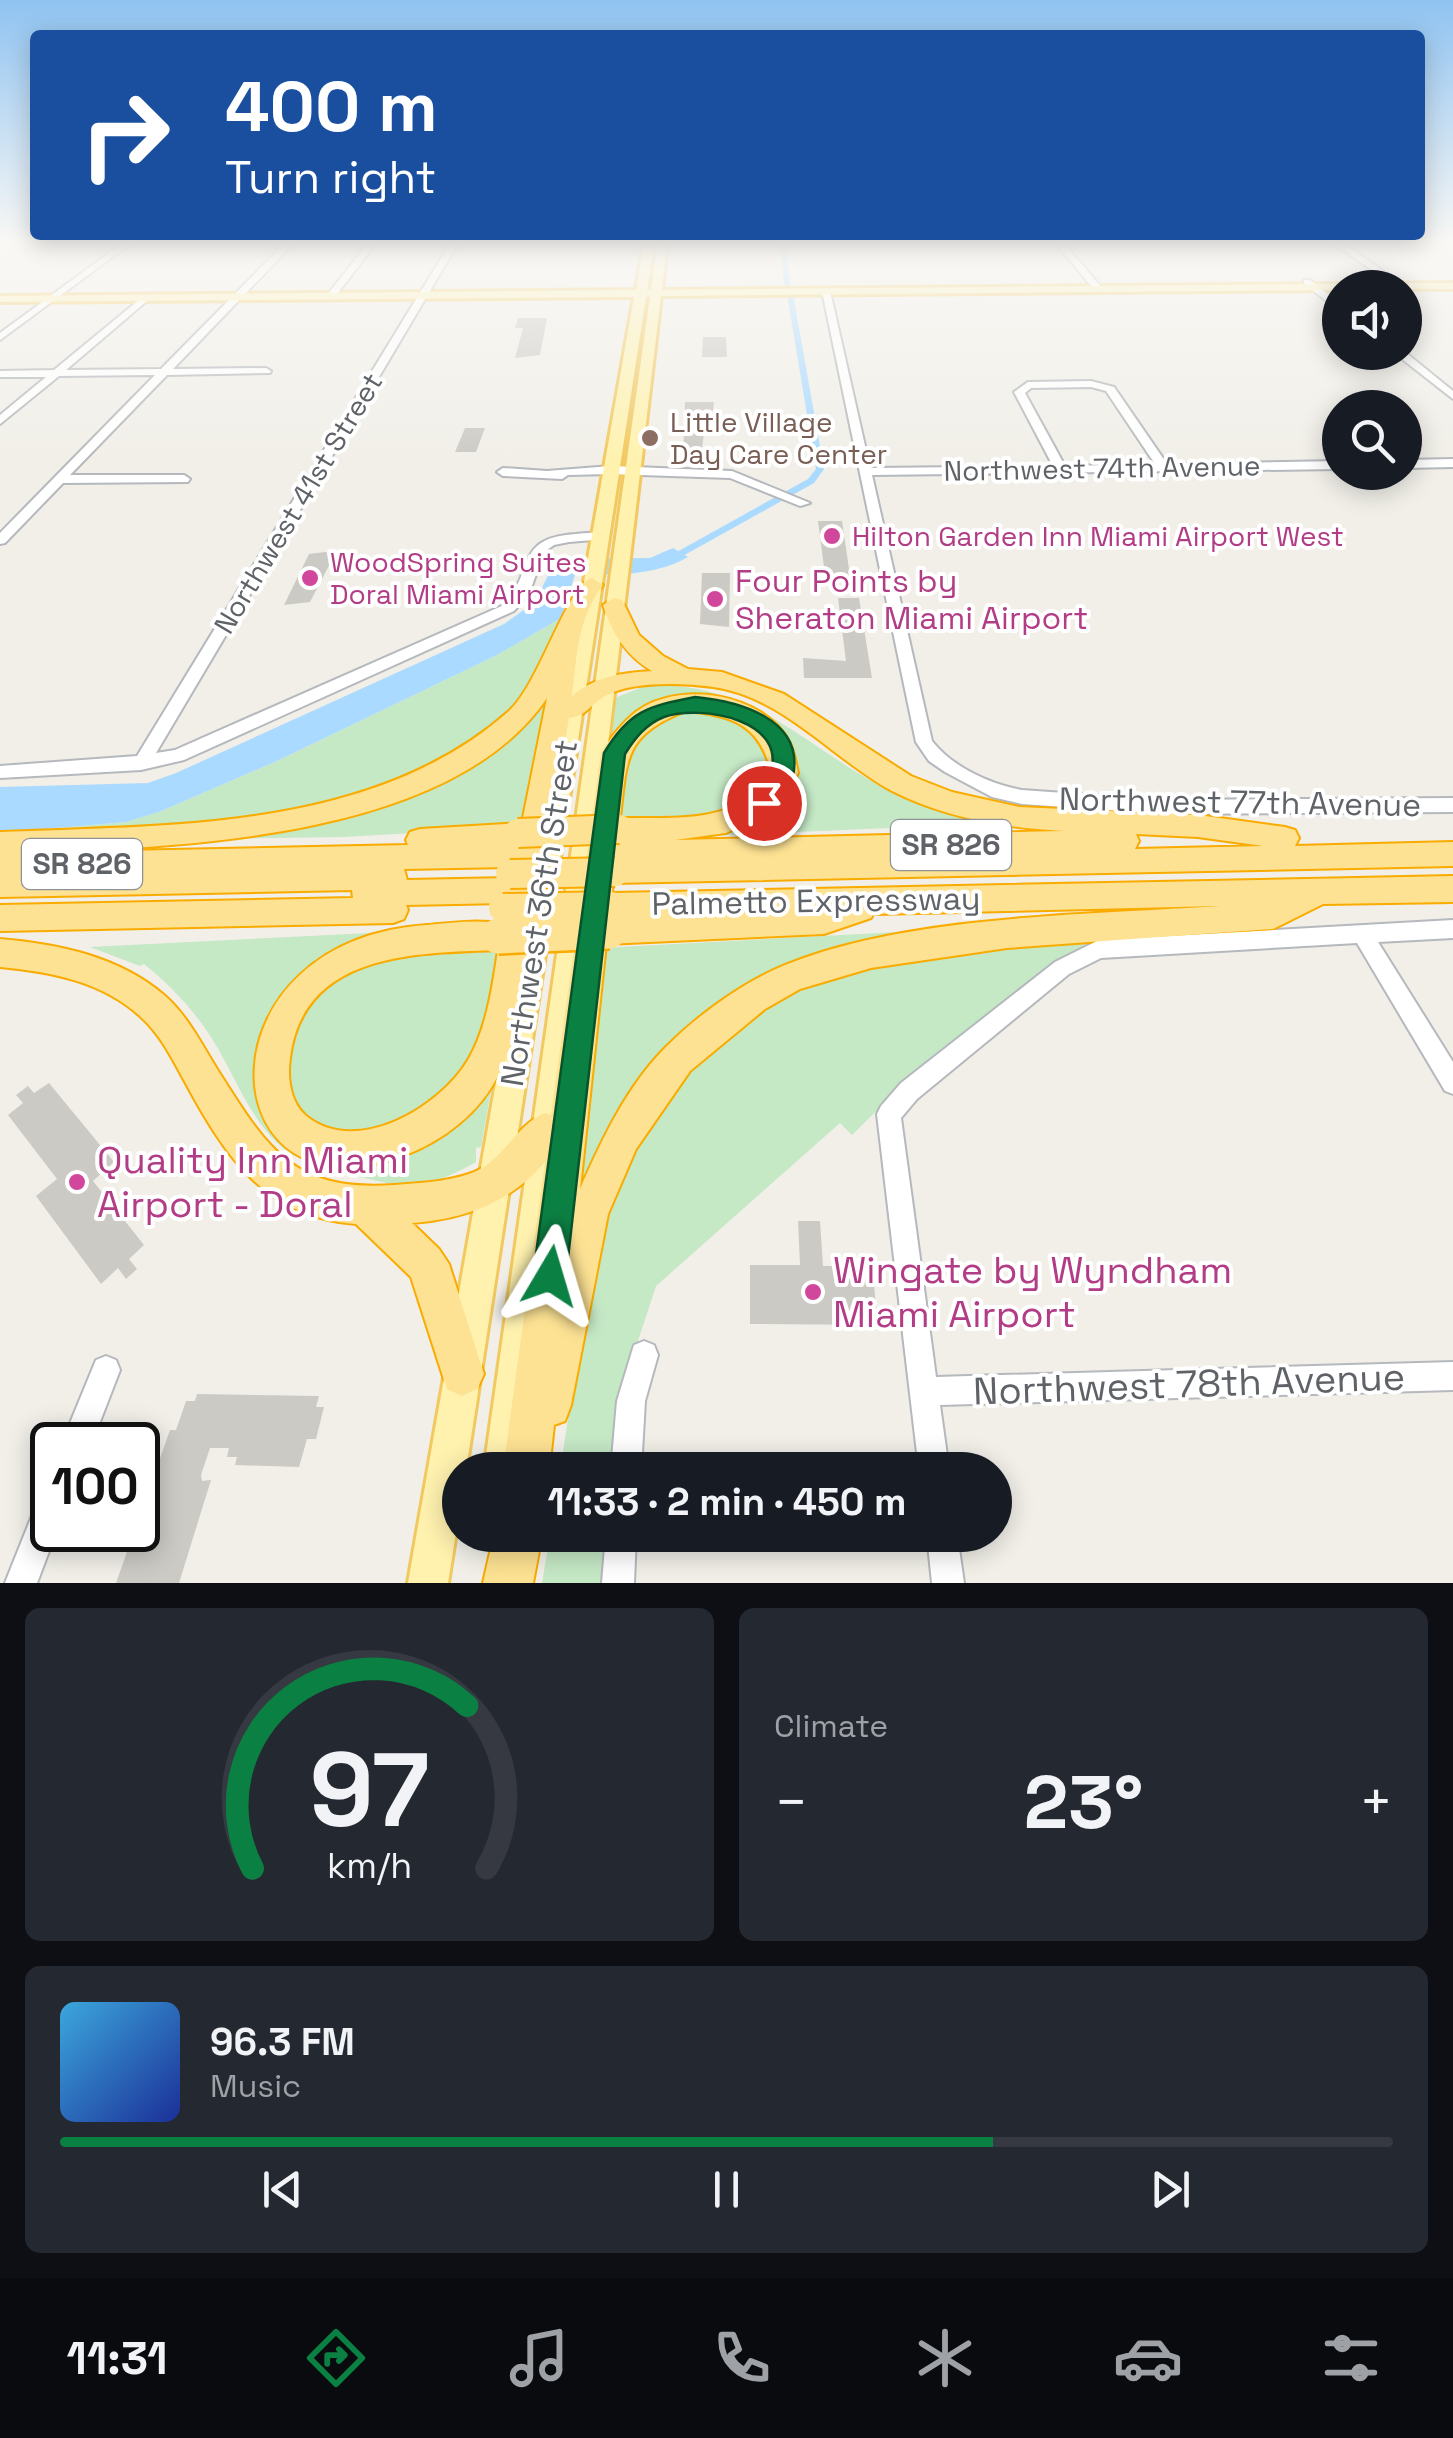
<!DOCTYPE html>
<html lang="en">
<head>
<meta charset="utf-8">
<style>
	:root { --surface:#171b24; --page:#242831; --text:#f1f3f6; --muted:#9ea1a6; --line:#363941; --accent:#0b8043 }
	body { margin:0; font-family:"Space Grotesk",sans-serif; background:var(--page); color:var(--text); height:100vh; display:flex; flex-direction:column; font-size:38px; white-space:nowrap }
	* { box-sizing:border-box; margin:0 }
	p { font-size:32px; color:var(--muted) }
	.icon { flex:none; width:55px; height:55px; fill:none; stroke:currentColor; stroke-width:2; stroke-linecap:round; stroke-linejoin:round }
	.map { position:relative; height:1583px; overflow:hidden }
	.side { display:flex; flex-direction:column; gap:25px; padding:25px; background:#0d0f14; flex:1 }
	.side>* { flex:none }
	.top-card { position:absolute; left:30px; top:30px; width:1395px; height:210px; border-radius:10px; box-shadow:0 5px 25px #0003; background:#1a4fa0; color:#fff; overflow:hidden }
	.tools { position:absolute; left:1322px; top:270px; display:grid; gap:20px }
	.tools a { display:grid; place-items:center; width:100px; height:100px; border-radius:50%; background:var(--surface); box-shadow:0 5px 25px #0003; font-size:50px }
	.speed { position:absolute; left:30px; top:1422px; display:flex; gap:20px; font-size:50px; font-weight:700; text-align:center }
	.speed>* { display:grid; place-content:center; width:130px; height:130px; border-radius:50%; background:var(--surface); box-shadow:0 5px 25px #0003; line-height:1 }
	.speed .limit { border:5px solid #111; border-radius:15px; background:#fff; color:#111 }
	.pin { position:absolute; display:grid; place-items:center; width:85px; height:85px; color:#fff; margin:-42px; border:5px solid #fff; border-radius:50%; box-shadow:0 2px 10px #0007 }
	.me { position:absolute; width:110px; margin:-55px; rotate:7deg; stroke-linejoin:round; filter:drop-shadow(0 0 8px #0008) }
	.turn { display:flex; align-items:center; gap:35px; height:210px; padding:0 30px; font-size:45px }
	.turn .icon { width:130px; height:130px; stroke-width:2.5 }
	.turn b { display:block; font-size:70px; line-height:85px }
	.big { font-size:75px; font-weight:600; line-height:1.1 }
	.side .widget { flex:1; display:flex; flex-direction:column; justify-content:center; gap:15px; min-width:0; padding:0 35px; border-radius:15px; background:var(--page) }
	.side .dial { align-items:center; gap:0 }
	.dial svg { height:260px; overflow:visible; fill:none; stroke:var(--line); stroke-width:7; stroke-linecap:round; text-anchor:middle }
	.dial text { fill:var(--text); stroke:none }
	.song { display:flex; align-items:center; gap:30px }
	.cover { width:120px; height:120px; border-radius:15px; background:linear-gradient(135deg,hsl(200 70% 55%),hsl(230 70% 35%)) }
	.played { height:10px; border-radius:5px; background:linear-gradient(90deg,var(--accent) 70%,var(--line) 70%) }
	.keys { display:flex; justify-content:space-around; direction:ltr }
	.heat { display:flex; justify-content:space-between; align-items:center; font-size:55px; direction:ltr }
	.side .tiles { flex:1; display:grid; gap:25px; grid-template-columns:1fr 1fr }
	.widget:last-child { grid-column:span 2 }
	.trip { position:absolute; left:442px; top:1452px; width:570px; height:100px; border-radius:50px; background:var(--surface); box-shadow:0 5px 25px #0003; font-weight:600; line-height:100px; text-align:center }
	.tab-bar { display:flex; height:160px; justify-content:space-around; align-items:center; background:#090b0e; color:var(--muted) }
	.tab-bar .icon { width:70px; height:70px }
	.tab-bar .active { color:var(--accent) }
	.tab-bar b { font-size:45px; color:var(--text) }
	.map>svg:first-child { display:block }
	.green { fill:#c5e8c5 }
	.water { fill:#aadaff }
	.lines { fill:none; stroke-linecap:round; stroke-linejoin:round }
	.canal { fill:#aadaff; fill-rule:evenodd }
	.building { fill:#cccac5 }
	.minor-casing { stroke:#b5b8bc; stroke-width:4 }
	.major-casing { stroke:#f2c960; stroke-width:6 }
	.highway-casing { stroke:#f9ab00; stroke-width:4 }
	.minor { fill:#fff; fill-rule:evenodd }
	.major { fill:#fff2af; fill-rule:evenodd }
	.highway { fill:#fde293; fill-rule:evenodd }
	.highway-bridge-far1-casing { stroke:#f9ab00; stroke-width:32; stroke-linecap:butt }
	.highway-bridge-casing { stroke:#f9ab00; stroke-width:40; stroke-linecap:butt }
	.highway-bridge-far1 { stroke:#fde293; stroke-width:28 }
	.highway-bridge { stroke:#fde293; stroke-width:35 }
	.route { fill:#0b8043; stroke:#07532c; stroke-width:2.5 }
	.education-dot { fill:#8d6e63; stroke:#fff; stroke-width:4 }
	.hotel-dot { fill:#d1479c; stroke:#fff; stroke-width:4 }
	.labels { text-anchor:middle; stroke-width:8; stroke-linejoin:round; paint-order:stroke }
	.far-education-label { font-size:28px; fill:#785e54; stroke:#fff; text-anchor:start }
	.far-street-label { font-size:28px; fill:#5f6368; stroke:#fff }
	.far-hotel-label { font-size:28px; fill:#b23c85; stroke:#fff; text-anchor:start }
	.shield { fill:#fff; stroke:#8f9295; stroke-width:2.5 }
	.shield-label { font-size:30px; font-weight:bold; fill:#5f6368 }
	.hotel-label { font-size:32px; fill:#b23c85; stroke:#fff; text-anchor:start }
	.street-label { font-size:32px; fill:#5f6368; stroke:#fff }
	.near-hotel-label { font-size:38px; fill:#b23c85; stroke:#fff; text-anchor:start }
	.near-street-label { font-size:38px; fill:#5f6368; stroke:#fff }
</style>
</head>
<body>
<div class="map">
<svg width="1453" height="1583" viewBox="0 0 1453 1583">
	<rect width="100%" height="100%" fill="#f1efe8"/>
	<path class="green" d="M 561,618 C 510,821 213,822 47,833 L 49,829 L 126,822 L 159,812 L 277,761 L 497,655 Z
		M 647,685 C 761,682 808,754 903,797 C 927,809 961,811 982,824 L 701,836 L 748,823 L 788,748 L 700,697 L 611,739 L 615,698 Z
		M 552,689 L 526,827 L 342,837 L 191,839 L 381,806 Z
		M 699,709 L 745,719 L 773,755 C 762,829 673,819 616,823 L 631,739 L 673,714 Z
		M 992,927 L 906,938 L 796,959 L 705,1020 L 573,1207 L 599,948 Z
		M 391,932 L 345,948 L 258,1076 L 345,1160 L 495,1068 L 481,1147 L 476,1148 L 476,1162 C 426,1189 414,1190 360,1177 C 332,1171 305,1165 282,1147 C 248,1119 232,1067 207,1031 C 189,1005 169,984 144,964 L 140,966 L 90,947 Z
		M 1098,936 C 1010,995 926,1060 852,1135 L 840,1123 L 656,1286 L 620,1396 L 615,1470 L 560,1470 L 594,1255 L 635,1143 L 668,1089 L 786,990 L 874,961 Z
		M 504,946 L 471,1066 L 439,1101 L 389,1128 L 341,1132 L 317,1124 L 300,1111 L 289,1094 L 284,1050 L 302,1008 L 364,959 Z
		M 550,1535 L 611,1535 L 607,1583 L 542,1583 Z"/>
	<path class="water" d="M 673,548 L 688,557 C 653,577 614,574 575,575 L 561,618 L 497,655 L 277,761 L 159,812 L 126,822 L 0,833 L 0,787 L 148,783 L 176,773 L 504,624 L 535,602 L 556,559 L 650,558 Z"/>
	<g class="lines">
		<path class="canal" d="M 780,242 L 786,242 L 790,284 L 787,286 L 784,284 Z
			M 790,292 L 793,294 L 824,469 L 814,483 L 672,562 L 666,562 L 666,558 L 808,479 L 816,469 L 787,294 Z"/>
	</g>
	<path class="building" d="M 518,318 L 547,318 L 540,355 L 515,358 L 523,328 L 515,328 Z
		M 703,337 L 726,337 L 727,357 L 702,357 Z
		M 685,402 L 714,402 L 713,411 L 707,411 L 700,463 L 683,461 Z
		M 465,428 L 485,428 L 476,452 L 455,452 Z
		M 818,521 L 842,521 L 850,576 L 825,575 Z
		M 325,552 L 335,554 L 310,602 L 284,605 L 309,554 Z
		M 702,573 L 730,573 L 729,627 L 700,624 Z
		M 838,598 L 859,598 L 872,678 L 804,678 L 803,658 L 846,661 Z
		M 49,1083 L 114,1162 L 93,1181 L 144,1245 L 129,1259 L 137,1269 L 126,1279 L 118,1268 L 101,1284 L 36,1196 L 57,1179 L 8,1115 L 23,1103 L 16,1095 L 28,1086 L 34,1093 Z
		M 798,1221 L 820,1221 L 823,1266 L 872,1266 L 878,1325 L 750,1324 L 750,1265 L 800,1265 Z
		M 197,1394 L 319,1396 L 316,1407 L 324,1407 L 316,1439 L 307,1439 L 299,1467 L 235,1465 L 237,1457 L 227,1457 L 229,1448 L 210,1448 L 201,1475 L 202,1481 L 211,1480 L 179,1583 L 116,1583 L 170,1430 L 176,1430 L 186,1401 L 195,1401 Z"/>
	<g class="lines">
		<defs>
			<path id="minor" d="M 124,242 L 133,242 L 0,340 L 0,333 Z
				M 286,242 L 295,242 L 173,369 L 266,368 L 271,371 L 270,373 L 167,375 L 70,475 L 184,475 L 190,479 L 188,482 L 63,483 L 5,543 L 0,544 L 0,533 L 155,375 L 59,376 L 0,424 L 0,415 L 46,377 L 0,377 L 0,371 L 54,370 L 145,295 L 148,300 L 66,370 L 161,369 Z
				M 369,242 L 377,242 L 334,298 L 328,298 L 328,294 Z
				M 451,242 L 459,242 L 156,753 L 175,750 L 504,605 C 536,569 514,538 576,534 C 587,533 597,531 606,536 L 605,539 L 569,542 L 554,545 L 544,552 L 529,594 L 514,611 L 184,760 L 141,770 L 0,778 L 0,766 L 137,756 Z
				M 1055,242 L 1063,242 L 1101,287 L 1101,291 L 1095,291 Z
				M 1331,242 L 1341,242 L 1398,281 L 1391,283 Z
				M 1304,280 L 1310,280 L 1340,304 L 1340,311 L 1304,284 Z
				M 826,288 L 830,291 L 870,468 L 1053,466 L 1014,392 L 1028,382 L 1091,381 L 1114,387 L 1167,464 L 1340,461 L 1340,469 L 872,475 L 932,741 C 952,767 990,784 1022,790 L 1164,800 L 1453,798 L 1453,812 L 1164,814 L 1022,804 L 992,797 L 945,772 L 929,761 L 916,742 L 822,291 ZM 1091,387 L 1106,391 L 1155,464 L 1065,466 L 1025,393 L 1031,388 Z
				M 1393,352 L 1405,352 L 1453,391 L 1453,399 Z
				M 1453,459 L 1453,467 L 1405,468 L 1405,460 Z
				M 611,466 L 732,471 L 810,503 L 800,506 L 730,478 L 611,474 L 568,475 L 562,479 L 503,476 L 497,472 L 503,468 L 547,471 Z
				M 1453,920 L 1453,938 L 1378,942 L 1453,1062 L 1453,1094 L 1445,1091 L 1357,943 L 1101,958 L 1069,974 L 917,1099 L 901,1118 L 936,1377 L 1453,1362 L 1453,1390 L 940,1405 L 949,1470 L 919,1470 L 877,1114 L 881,1106 L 901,1083 L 1055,962 L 1099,940 Z
				M 644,1341 L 654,1345 L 658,1355 L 645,1401 L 641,1470 L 611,1470 L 617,1401 L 634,1345 Z
				M 106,1356 L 116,1360 L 120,1370 L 91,1445 L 61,1445 L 96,1360 Z
				M 52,1489 L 52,1530 L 57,1530 L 37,1583 L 5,1583 L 41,1493 Z
				M 606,1535 L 636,1535 L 634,1583 L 602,1583 Z
				M 927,1535 L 957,1535 L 964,1583 L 932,1583 Z"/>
			<path id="major" d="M 644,242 L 654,242 L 647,290 L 651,290 L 658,242 L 667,244 L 662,290 L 1453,283 L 1453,289 L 1340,288 L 1340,290 L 661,296 L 522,1470 L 484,1470 L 650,297 L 646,297 L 466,1470 L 460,1470 L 460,1507 L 448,1583 L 408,1583 L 634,297 L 0,302 L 0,296 L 636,290 Z"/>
			<path id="highway" d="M 592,578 L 603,585 C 577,619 577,656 572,696 C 596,676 621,673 652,671 C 626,656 612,633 603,605 L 614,598 L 622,600 L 639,635 L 663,656 L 688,669 L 722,672 L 784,694 L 911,776 L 952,792 L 1019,807 L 1198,815 L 1285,827 L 1295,830 L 1299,838 L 1295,846 L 1453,842 L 1453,866 L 613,883 L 612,893 L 1453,876 L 1453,902 L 1323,904 L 1273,929 L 1007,948 L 871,968 L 800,989 L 765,1009 L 690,1071 L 636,1149 L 608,1214 L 571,1405 L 565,1421 L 554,1425 L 549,1470 L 503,1470 L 545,1162 C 510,1203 464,1219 412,1223 L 439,1249 L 449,1264 L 484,1374 L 477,1389 L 462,1396 L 447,1389 L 411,1277 L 356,1224 C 264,1218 224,1154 184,1080 C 172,1058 160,1034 141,1017 C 102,981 51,972 0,967 L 0,939 C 58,944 118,956 164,995 C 187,1015 201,1043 217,1069 C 267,1148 292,1192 394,1185 C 419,1183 445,1182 469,1174 C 503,1163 515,1125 545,1113 L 551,1115 L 601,753 C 609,739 624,721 637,711 C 680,680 764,693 790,743 C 794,752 796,763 798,773 L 779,808 L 726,833 L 675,840 L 1064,831 C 1005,828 945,818 892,791 C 834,760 782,696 713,687 C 683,683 634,681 607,695 C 592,702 586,717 569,718 C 561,770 549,822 540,875 C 529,945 530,1026 491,1088 C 468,1124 428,1150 387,1161 C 208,1210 200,940 427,925 C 451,923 479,919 502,924 L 506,903 L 406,905 L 408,910 L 404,919 L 393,923 L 0,931 L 0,905 L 353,898 L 352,890 L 0,897 L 0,832 C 170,825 374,831 509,711 C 540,683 567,585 592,578 ZM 547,698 L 522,823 L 420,829 L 410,832 L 406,840 L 408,845 L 24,853 C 178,847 451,840 547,698 ZM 686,711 C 732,715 761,725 771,773 C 739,826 674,817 620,818 C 627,758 624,735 686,711 ZM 1136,834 L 1198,837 L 1263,846 L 1135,849 L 1139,841 ZM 512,867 L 510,878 L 407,880 L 404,869 ZM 1220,906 C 1087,915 908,915 785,965 C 743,982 698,1015 666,1047 C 627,1086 602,1139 580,1189 L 606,944 L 824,934 L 871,918 L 873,914 ZM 498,950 C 493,984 487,1028 468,1060 C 440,1107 356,1158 305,1115 C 290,1101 287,1078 290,1058 C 303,952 417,953 498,950 Z
				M 494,1535 L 542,1535 L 533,1583 L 483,1583 Z"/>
		</defs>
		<use href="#minor" class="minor-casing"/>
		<use href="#major" class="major-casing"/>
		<use href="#highway" class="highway-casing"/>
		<use href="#minor" class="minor"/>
		<use href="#major" class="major"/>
		<use href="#highway" class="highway"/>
		<defs>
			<path id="highway-bridge-far1" d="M 518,833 L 619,829
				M 510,874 L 615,872
				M 503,908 L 611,906"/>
			<path id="highway-bridge" d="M 498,936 L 609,931"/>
		</defs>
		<use href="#highway-bridge-far1" class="highway-bridge-far1-casing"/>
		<use href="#highway-bridge" class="highway-bridge-casing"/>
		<use href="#highway-bridge-far1" class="highway-bridge-far1"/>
		<use href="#highway-bridge" class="highway-bridge"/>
	</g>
	<linearGradient id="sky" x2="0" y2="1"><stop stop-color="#8fc3f1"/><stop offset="0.52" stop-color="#f9f8f5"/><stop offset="1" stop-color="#f9f8f5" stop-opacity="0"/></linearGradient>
	<rect width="1453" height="464" fill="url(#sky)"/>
	<path class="route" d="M 695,697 C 737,701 805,718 793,776 C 790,787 778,800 772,809 L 755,809 L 752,803 C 757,795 765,786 769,777 C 792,720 701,704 664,717 C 646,724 635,738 625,754 L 566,1276 L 561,1288 L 550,1293 L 538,1288 L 533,1276 L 604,753 C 629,711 648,706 695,697 Z"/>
	<circle class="education-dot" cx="650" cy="438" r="10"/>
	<g class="hotel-dot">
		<circle cx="832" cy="536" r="10"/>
		<circle cx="310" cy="578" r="10"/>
		<circle cx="715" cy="599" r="10"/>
		<circle cx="77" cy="1182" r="10"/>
		<circle cx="813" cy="1292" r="10"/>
	</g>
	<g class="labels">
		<g class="far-education-label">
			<text x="670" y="432">Little Village<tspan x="670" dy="32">Day Care Center</tspan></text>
		</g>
		<g class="far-street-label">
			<text transform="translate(1102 468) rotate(-1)" y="10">Northwest 74th Avenue</text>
			<text transform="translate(298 503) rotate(-59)" y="10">Northwest 41st Street</text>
		</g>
		<g class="far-hotel-label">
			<text x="852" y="546">Hilton Garden Inn Miami Airport West</text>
			<text x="330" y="572">WoodSpring Suites<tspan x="330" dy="32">Doral Miami Airport</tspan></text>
		</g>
		<g class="shield">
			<rect x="891" y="820" width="120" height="50" rx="8"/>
			<rect x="22" y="839" width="120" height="50" rx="8"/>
		</g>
		<g class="shield-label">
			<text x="951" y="855">SR 826</text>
			<text x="82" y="874">SR 826</text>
		</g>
		<g class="hotel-label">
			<text x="735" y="592">Four Points by<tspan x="735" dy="37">Sheraton Miami Airport</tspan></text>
		</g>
		<g class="street-label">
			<text transform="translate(1240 802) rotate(1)" y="11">Northwest 77th Avenue</text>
			<text transform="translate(816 901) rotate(-1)" y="11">Palmetto Expressway</text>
			<text transform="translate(539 913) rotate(-81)" y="11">Northwest 36th Street</text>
		</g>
		<g class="near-hotel-label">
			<text x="97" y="1173">Quality Inn Miami<tspan x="97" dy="44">Airport - Doral</tspan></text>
			<text x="833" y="1283">Wingate by Wyndham<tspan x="833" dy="44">Miami Airport</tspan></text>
		</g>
		<g class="near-street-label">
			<text transform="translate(1189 1384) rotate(-2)" y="13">Northwest 78th Avenue</text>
		</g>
	</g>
</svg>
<div class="tools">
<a><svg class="icon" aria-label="sound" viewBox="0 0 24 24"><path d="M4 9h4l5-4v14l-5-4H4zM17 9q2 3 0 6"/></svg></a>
<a><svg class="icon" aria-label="search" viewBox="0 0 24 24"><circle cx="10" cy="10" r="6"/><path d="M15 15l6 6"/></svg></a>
</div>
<div class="speed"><div class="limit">100</div></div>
<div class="pin" style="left:764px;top:803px;background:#d93025"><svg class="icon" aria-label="arrive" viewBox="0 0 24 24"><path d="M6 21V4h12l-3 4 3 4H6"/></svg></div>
<svg class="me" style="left:550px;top:1276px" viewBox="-20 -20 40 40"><path d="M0-17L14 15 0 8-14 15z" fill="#0b8043" stroke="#fff" stroke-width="4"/></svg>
<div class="trip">11:33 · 2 min · 450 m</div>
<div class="top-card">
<div class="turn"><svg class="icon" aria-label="right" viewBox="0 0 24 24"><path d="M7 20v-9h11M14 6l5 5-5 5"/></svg><div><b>400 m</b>Turn right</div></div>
</div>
</div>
<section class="side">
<div class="tiles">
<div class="widget dial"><svg viewBox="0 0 100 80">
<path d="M14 69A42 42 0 1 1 86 69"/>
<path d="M14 69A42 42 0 0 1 80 19" stroke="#0b8043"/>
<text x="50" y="56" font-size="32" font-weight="700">97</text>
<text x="50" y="72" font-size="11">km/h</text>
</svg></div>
<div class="widget"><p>Climate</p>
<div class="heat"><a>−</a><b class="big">23°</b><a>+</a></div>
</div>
<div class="widget">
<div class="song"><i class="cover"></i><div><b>96.3 FM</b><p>Music</p></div></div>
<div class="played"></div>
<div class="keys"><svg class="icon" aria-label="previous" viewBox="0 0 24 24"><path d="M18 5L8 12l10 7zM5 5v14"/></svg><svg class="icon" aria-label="pause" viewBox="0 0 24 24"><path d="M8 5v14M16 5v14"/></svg><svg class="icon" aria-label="next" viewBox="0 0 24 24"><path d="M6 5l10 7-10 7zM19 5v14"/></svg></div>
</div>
</div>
</section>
<nav class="tab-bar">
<b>11:31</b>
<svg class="icon active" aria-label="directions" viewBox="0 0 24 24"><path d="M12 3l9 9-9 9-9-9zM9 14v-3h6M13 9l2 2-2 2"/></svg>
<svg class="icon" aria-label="music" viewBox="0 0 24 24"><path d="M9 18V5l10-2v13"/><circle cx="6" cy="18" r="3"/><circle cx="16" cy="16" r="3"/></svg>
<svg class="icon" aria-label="phone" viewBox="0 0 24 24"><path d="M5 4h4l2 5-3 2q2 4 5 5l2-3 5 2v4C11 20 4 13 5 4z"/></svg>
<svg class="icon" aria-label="climate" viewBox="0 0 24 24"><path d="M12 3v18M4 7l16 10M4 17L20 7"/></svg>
<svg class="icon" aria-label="car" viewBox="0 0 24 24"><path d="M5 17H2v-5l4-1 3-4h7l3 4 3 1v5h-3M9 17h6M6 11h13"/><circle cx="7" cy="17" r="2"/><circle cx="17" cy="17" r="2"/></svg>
<svg class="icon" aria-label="filters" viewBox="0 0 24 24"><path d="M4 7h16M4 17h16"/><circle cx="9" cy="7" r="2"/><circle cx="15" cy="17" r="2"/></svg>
</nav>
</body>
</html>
